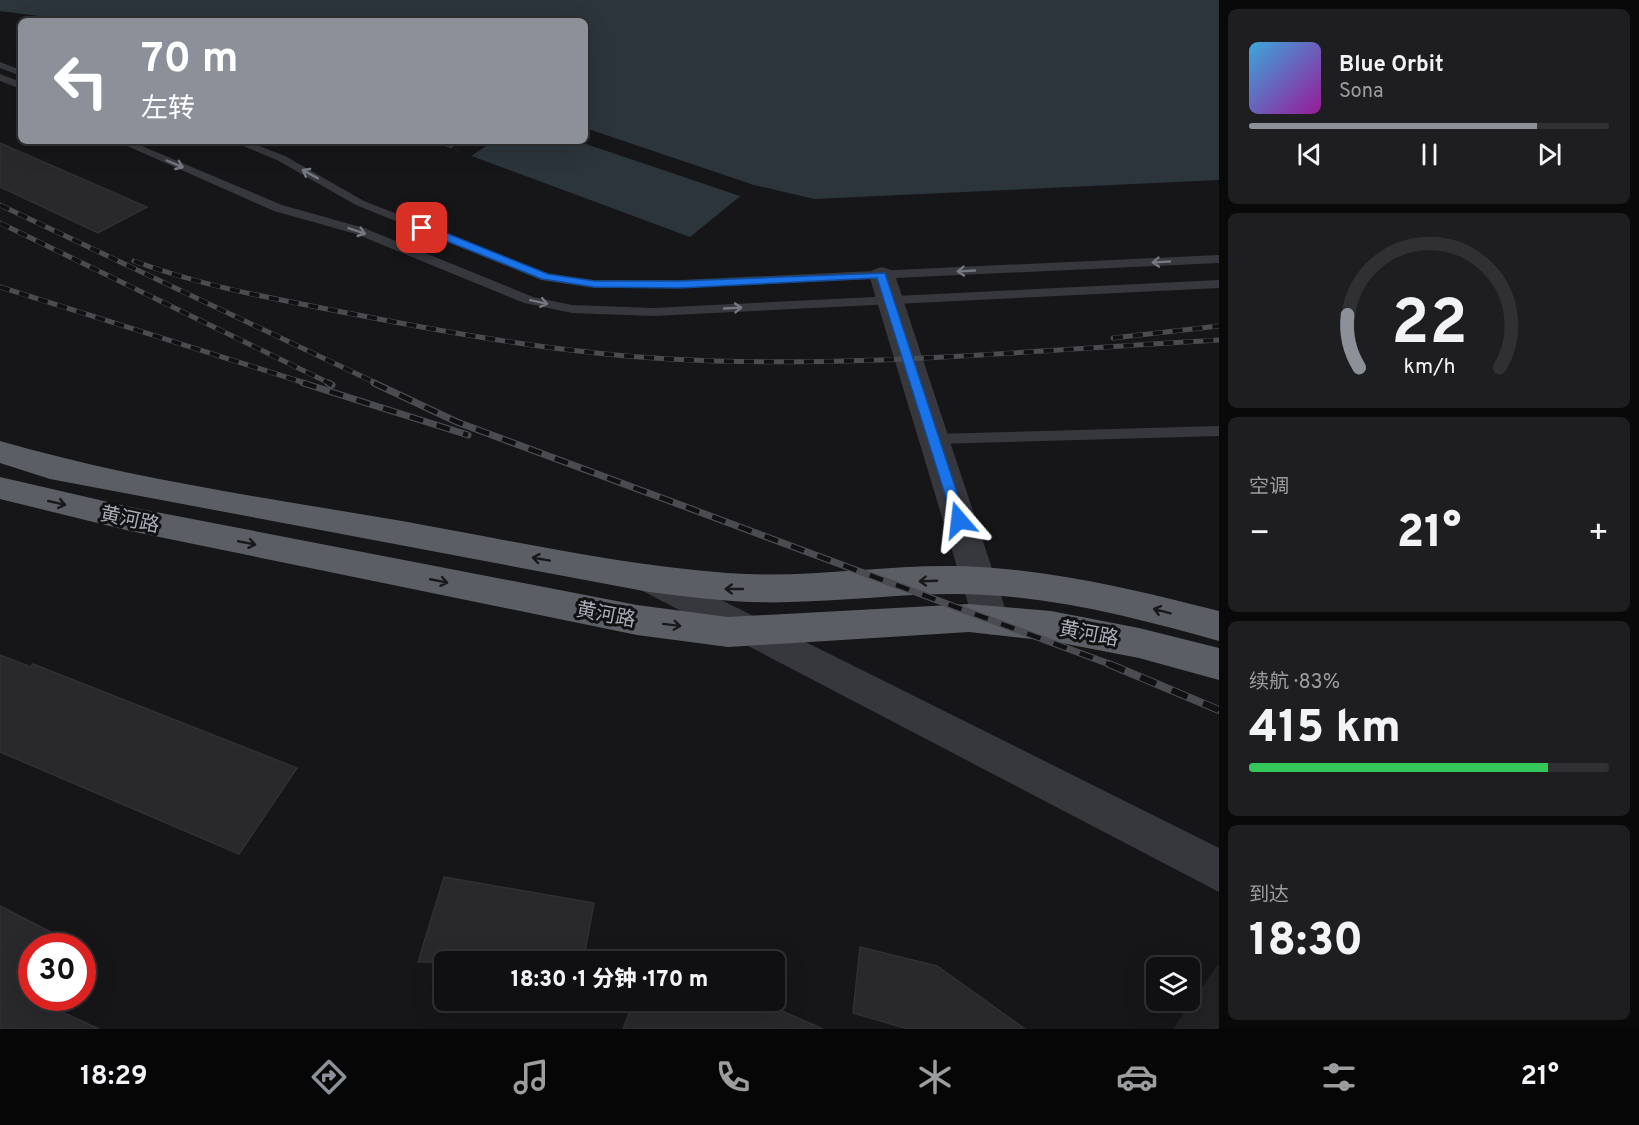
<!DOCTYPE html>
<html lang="zh">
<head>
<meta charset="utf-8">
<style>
	:root { --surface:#101012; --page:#1e1e20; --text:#f1f3f6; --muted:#9c9d9f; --line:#303032; --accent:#8c9099 }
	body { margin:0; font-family:Overpass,"Noto Sans SC",sans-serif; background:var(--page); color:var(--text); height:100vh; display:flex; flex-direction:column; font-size:22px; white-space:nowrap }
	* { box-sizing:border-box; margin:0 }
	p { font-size:20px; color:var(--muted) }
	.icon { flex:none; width:33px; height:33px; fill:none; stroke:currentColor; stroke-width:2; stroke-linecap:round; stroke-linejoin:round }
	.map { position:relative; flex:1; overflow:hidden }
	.drawer { display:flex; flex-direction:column; gap:9px; padding:9px; background:#09090a; width:420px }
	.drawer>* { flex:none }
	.top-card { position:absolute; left:18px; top:18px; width:570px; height:126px; border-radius:9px; box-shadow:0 6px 24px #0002,0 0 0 2px var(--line); background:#8c9099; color:#fff; overflow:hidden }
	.buttons { position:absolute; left:1146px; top:957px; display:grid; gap:12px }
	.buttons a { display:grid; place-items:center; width:54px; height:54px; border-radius:9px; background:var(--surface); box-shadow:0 6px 24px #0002,0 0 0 2px var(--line); font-size:30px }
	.speed { position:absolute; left:18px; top:933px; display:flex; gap:12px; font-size:30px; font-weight:700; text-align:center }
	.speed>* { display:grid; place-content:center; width:78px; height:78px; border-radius:50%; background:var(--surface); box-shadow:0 6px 24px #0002,0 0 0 2px var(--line); line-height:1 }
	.speed .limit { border:9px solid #d22; background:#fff; color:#111 }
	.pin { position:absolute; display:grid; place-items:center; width:51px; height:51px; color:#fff; margin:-26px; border-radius:12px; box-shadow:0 3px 9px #0006 }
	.me { position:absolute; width:66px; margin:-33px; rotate:343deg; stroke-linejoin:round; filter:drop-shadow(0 0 4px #0008) }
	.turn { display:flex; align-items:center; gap:21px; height:126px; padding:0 24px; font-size:27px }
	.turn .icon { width:78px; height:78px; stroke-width:2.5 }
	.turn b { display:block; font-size:42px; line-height:51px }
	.big { font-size:45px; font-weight:800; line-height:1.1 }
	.drawer .tile { flex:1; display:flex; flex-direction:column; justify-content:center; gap:9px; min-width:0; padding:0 21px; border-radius:9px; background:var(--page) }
	.drawer .dial { align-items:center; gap:0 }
	.dial svg { height:156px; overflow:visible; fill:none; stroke:var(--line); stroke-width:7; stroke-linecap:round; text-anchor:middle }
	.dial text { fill:var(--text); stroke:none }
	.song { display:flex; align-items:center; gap:18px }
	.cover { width:72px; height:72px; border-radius:9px; background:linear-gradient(135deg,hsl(200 70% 55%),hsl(300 70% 35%)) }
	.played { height:6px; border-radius:3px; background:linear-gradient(90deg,var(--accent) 80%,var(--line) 80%) }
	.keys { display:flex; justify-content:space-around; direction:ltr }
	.heat { display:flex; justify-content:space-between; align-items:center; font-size:33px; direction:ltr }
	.charge { height:9px; border-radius:4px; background:linear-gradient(90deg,#34c759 83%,var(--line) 0) }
	.trip { position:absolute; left:434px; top:951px; width:351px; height:60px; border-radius:9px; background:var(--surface); box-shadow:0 6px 24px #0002,0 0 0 2px var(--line); font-weight:800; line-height:60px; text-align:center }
	.menu { display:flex; height:96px; justify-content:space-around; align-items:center; background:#060607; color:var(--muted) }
	.menu .icon { width:42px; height:42px }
	.menu .selected { color:var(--accent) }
	.menu b { font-size:27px; color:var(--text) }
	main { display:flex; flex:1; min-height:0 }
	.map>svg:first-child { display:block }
	.built { fill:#222225 }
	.water { fill:#2c353c }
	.pier { fill:#161618 }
	.building { fill:#29292c; stroke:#303034; stroke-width:1.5 }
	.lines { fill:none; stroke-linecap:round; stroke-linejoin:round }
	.service { fill:#37383d; fill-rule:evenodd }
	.minor { fill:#37383d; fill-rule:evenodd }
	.trunk { fill:#5b5e65; fill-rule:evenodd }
	.rail-far2-casing { stroke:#4a4c52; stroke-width:5 }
	.rail-far1-casing { stroke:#4a4c52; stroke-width:7 }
	.rail-casing { stroke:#4a4c52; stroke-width:8 }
	.rail-far2 { stroke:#111113; stroke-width:4; stroke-dasharray:10; stroke-linecap:butt }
	.rail-far1 { stroke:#111113; stroke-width:4.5; stroke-dasharray:14; stroke-linecap:butt }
	.rail { stroke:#111113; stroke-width:6; stroke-dasharray:17; stroke-linecap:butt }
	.oneway { stroke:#757881 }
	.oneway2 { stroke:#18191b }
	.route { fill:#1a73e8; stroke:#114b97; stroke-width:1.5 }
	.labels { text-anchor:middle; stroke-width:6; stroke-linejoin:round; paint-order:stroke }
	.street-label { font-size:20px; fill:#a8adb8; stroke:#111113 }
</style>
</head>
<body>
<main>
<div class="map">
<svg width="1219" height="1029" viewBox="0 0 1219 1029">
	<rect width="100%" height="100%" fill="#161618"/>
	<path class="built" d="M 1219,963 L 1219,1029 L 1173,1029 Z"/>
	<path class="water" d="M 0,0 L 1219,0 L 1219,180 L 814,199 L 754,185 L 690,237 L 431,141 L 585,141 L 585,21 L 78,21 L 0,11 Z"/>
	<path class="pier" d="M 585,128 L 754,185 L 740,196 L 577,141 L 585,141 Z
		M 463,141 L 494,141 L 471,156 L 451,148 Z"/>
	<path class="building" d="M 0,143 L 147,207 L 98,233 L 0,187 Z
		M 0,655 L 31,667 L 33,664 L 297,768 L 239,854 L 0,752 Z
		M 444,877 L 594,903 L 583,962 L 418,962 Z
		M 0,906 L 76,945 L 32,946 L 32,998 L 99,1029 L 0,1029 Z
		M 860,947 L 937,966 L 1025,1029 L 908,1029 L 853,1013 Z
		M 634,1000 L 757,1000 L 823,1029 L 623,1029 Z"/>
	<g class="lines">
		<path class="service" d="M 0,62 L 21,70 L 21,76 L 0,68 Z
			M 0,74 L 21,82 L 21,89 L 0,81 Z
			M 116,141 L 130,141 L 282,205 L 364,228 L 533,297 L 572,305 L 653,308 L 1219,280 L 1219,288 L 653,316 L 572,313 L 524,303 L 356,234 L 274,211 Z
			M 231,141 L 246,141 L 285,156 L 364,201 L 549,274 L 594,280 L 680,280 L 1219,255 L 1219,263 L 680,288 L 594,288 L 541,280 L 356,205 L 277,160 Z
			M 1219,426 L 1219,436 L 934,444 L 926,439 L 934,434 Z"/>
		<path class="minor" d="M 882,267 L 891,270 L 895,275 L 1009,620 L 1004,630 L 991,635 L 978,630 L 973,620 L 869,275 L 873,270 Z
			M 649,564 L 1219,848 L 1219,892 L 637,588 L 632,578 L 637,568 Z"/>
		<path class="trunk" d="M 0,441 C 131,479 267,498 402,521 C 509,540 618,565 727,573 C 804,579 880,565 956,566 C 1046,568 1133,589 1219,611 L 1219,641 C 1143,620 1065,599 986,595 C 921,591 856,601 790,602 C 743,604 696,598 649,592 L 50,479 L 0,463 Z
			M 0,477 L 130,507 L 637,605 L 728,617 L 969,604 L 1051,611 L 1139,628 L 1219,648 L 1219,680 L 1139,658 L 1051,641 L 969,632 L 728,647 L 637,635 L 130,531 L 0,499 Z"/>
		<defs>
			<path id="rail-far2" d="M 0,205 L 378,384
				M 0,223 L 331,384
				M 134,261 C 207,288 282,300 358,315 C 461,335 564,353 669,359 C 852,369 1036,350 1219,340
				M 0,287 L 308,384
				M 1113,338 L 1219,326"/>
			<path id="rail-far1" d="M 303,383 L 468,435
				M 328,383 L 332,385
				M 374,383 L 457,422 L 1112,665"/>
			<path id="rail" d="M 1109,664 L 1219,710"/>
		</defs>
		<use href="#rail-far2" class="rail-far2-casing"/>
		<use href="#rail-far1" class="rail-far1-casing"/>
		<use href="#rail" class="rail-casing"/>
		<use href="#rail-far2" class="rail-far2"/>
		<use href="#rail-far1" class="rail-far1"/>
		<use href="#rail" class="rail"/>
	</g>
	<defs><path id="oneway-shaft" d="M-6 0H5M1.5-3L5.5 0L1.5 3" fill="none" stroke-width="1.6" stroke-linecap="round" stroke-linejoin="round" transform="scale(1.5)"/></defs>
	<g class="oneway">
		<use href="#oneway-shaft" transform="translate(175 164) rotate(23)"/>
		<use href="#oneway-shaft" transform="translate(310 174) rotate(-151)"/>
		<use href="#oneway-shaft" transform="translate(357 231) rotate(19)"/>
		<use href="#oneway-shaft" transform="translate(1161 262) rotate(177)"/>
		<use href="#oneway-shaft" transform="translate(966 271) rotate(177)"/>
		<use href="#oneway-shaft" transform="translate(539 302) rotate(12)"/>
		<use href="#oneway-shaft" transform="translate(733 308) rotate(-3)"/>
	</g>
	<g class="oneway2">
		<use href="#oneway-shaft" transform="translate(57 503) rotate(13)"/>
		<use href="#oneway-shaft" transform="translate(247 543) rotate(11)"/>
		<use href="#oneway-shaft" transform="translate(541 559) rotate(-170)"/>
		<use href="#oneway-shaft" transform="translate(439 581) rotate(11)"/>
		<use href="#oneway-shaft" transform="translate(928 581) rotate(178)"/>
		<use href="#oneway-shaft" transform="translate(734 589) rotate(180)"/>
		<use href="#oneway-shaft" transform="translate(1162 611) rotate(-165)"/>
		<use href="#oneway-shaft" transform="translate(672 625) rotate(7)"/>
	</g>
	<path class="route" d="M 419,225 L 426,225 L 548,274 L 594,281 L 680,281 L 885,273 L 966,520 L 959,525 L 953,520 L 877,278 L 680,288 L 594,287 L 542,279 L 419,230 Z"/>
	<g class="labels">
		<g class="street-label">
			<text transform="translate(130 519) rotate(12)" y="7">黄河路</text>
			<text transform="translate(606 614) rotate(11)" y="7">黄河路</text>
			<text transform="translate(1089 633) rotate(11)" y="7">黄河路</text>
		</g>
	</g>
</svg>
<div class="buttons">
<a><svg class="icon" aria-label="layers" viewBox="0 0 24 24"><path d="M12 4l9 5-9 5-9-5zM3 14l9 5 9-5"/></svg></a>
</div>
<div class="speed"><div class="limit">30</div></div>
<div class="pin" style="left:422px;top:228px;background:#d93025"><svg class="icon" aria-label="arrive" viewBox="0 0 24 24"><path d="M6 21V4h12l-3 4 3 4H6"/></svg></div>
<svg class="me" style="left:959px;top:520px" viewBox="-20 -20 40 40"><path d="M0-17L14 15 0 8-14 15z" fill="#1a73e8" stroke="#fff" stroke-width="4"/></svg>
<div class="trip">18:30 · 1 分钟 · 170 m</div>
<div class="top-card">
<div class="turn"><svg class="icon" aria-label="left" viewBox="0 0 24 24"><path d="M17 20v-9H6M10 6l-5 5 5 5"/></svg><div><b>70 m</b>左转</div></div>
</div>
</div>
<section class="drawer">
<div class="tile">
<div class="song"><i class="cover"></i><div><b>Blue Orbit</b><p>Sona</p></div></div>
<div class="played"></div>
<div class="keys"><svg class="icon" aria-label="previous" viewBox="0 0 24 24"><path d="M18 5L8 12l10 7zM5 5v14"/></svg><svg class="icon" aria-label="pause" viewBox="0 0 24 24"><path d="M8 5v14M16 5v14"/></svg><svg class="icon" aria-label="next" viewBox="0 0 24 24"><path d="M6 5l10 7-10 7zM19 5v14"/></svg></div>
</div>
<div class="tile dial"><svg viewBox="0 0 100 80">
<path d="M14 69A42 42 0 1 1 86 69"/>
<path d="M14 69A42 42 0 0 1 8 42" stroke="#8c9099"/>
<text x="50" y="56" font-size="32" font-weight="700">22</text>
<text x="50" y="72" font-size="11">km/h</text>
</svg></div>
<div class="tile"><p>空调</p>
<div class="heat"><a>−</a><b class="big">21°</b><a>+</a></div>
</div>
<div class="tile"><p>续航 · 83%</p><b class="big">415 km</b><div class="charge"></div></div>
<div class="tile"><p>到达</p><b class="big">18:30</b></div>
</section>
</main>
<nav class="menu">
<b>18:29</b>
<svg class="icon selected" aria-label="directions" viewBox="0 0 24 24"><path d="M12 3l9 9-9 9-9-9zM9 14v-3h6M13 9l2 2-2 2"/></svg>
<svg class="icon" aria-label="music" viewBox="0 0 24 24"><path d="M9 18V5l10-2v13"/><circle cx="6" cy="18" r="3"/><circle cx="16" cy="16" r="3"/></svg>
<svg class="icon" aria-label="phone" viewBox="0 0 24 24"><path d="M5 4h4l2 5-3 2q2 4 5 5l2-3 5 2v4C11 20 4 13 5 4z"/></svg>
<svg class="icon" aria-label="climate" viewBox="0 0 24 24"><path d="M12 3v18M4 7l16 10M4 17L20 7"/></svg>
<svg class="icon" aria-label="car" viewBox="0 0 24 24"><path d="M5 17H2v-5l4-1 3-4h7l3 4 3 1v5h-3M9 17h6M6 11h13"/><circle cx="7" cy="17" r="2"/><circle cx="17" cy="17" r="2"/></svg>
<svg class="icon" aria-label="filters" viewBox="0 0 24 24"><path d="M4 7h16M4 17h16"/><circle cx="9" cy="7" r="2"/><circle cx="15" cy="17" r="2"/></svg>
<b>21°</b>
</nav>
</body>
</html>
